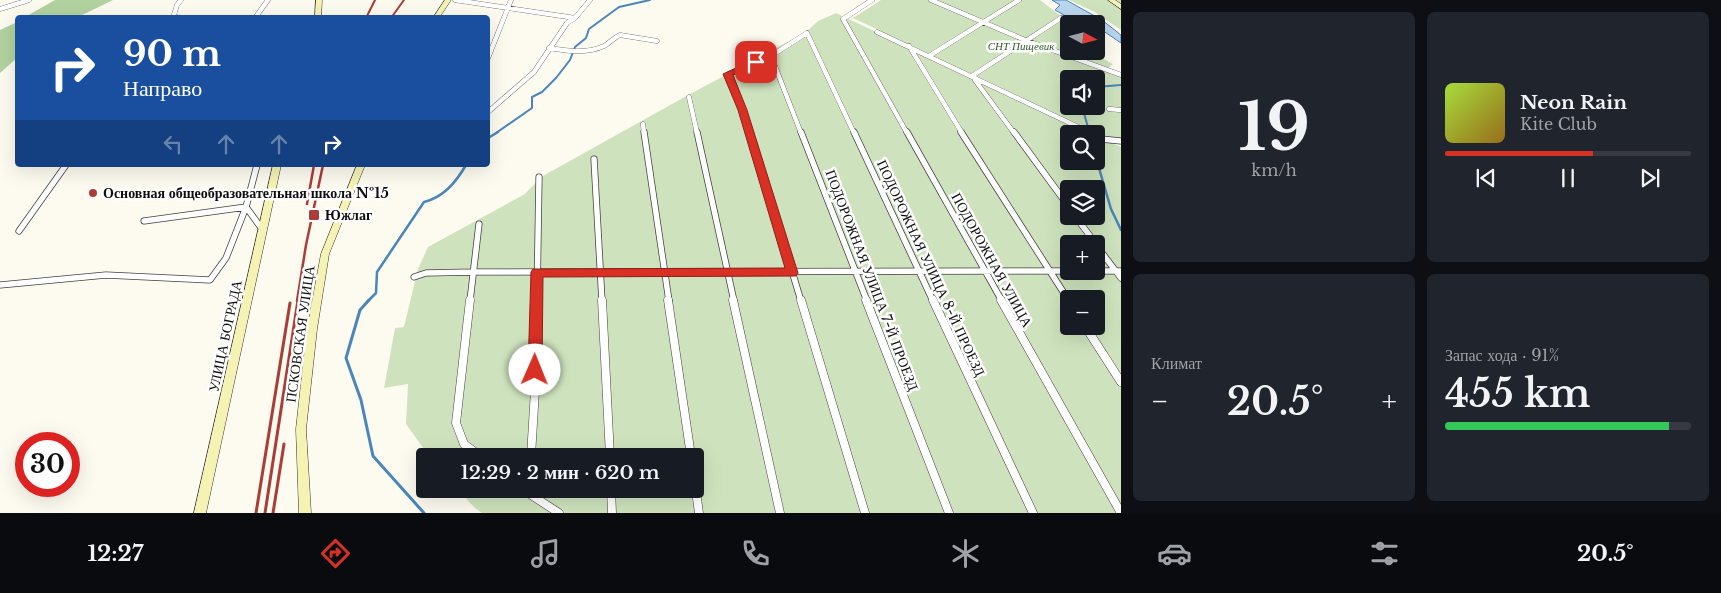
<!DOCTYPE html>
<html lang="ru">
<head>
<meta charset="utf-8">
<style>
	:root { --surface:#171b24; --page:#20242c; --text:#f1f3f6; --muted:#9ea1a6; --line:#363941; --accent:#d93025 }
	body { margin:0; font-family:"Libre Baskerville",serif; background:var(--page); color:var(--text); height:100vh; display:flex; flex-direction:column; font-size:19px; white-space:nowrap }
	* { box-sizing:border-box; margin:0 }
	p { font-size:16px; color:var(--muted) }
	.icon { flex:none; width:28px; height:28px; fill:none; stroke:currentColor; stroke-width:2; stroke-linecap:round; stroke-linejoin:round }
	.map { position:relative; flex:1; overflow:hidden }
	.sheet { display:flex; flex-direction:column; gap:12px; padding:12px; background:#0d0f14; width:600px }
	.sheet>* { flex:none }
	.banner { position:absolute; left:15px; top:15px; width:475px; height:152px; border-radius:5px; box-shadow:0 5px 20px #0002; background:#1a4fa0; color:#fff; overflow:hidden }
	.needle { width:32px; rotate:97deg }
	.controls { position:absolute; left:1060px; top:15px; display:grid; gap:10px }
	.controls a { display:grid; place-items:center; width:45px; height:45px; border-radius:5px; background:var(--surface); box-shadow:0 5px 20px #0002; font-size:25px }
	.speed { position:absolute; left:15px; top:432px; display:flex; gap:10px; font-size:25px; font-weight:700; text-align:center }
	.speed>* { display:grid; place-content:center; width:65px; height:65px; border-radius:50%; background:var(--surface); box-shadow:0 5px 20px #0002; line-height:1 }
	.speed .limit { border:8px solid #d22; background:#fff; color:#111 }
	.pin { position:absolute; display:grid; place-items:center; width:42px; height:42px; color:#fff; margin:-21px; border-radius:10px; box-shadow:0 2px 8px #0006 }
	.me { position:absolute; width:55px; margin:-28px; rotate:1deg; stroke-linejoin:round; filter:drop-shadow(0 0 4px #0008) }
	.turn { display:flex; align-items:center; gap:18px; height:105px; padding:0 25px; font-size:22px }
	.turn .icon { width:65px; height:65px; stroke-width:2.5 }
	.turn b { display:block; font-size:35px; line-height:42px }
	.lanes { display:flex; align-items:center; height:48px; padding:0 25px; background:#0003; justify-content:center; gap:25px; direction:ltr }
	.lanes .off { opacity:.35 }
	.big { font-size:38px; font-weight:600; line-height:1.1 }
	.sheet .tile { flex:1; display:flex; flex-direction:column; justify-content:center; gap:8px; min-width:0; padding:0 18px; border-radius:8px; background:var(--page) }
	.sheet .dial { align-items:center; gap:0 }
	.dial b { font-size:65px; line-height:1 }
	.song { display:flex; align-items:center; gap:15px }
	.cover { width:60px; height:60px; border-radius:8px; background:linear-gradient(135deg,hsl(80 70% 55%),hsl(40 70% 35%)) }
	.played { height:5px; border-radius:2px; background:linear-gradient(90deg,var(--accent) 60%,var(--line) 60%) }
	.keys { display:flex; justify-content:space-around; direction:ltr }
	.heat { display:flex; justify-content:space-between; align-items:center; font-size:28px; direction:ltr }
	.charge { height:8px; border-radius:4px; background:linear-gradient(90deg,#34c759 91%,var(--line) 0) }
	.sheet .tiles { flex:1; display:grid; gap:12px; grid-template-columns:repeat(2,1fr) }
	.trip { position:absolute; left:416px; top:448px; width:288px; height:50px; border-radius:5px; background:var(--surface); box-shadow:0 5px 20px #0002; font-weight:600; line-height:50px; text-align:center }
	.menu { display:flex; height:80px; justify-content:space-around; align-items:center; background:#090b0e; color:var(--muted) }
	.menu .icon { width:35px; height:35px }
	.menu .current { color:var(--accent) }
	.menu b { font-size:22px; color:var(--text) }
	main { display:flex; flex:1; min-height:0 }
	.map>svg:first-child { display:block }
	.green { fill:#cee3bd; fill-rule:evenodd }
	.forest { fill:#b1d29f }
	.water { fill:#bad6ee; stroke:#4b85bb }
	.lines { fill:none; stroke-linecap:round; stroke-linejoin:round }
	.stream-far2 { stroke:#4b85bb; stroke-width:2 }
	.stream-far1 { stroke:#4b85bb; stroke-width:2.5 }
	.stream { stroke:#4b85bb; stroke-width:3 }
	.street-far2-casing { stroke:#404040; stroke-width:5 }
	.street-far1-casing { stroke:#404040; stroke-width:7 }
	.street-casing { stroke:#404040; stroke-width:9 }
	.secondary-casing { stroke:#2f2f2f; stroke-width:1 }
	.street-far2 { stroke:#fff; stroke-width:4.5 }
	.street-far1 { stroke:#fff; stroke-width:5.5 }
	.street { stroke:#fff; stroke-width:8 }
	.secondary { fill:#f4f3b3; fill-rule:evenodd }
	.rail-far2 { stroke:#ab3c37; stroke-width:2 }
	.rail-far1 { stroke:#ab3c37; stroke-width:2.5 }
	.rail { stroke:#ab3c37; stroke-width:3 }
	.route { fill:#d93025; stroke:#8d1f18 }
	.poi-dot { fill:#ab3c37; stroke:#fff; stroke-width:2 }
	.labels { text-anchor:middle; stroke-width:5; stroke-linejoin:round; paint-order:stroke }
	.far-park-label { font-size:11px; font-style:italic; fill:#2d5c26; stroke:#fff }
	.poi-label { font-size:14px; font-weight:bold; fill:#0d0d0d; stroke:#fff; text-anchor:start }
	.street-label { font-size:14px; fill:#0d0d0d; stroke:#fff }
</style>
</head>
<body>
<main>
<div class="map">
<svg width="1121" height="513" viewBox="0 0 1121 513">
	<rect width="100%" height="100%" fill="#fdfbef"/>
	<path class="green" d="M 881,0 L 1040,0 L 1058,14 L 1076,24 L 1069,24 L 1069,51 L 1089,51 L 1113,64 L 1105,71 L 1121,76 L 1121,144 L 853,18 ZM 1069,79 L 1096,79 L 1096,106 L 1069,106 Z
		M 1069,0 L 1121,0 L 1121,30 L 1095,12 Z
		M 836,13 L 1091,134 L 1069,134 L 1069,161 L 1096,161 L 1096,136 L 1121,147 L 1121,513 L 482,513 L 475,508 L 457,489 L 695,489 L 695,456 L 429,456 L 406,424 L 408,384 L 384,388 L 395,328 L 404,327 L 418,269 L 428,247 L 525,194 L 541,177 L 690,94 L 806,32 L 818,21 ZM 1069,189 L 1096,189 L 1096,216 L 1069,216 ZM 1069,244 L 1096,244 L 1096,271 L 1069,271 ZM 1069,299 L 1096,299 L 1096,326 L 1069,326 Z"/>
	<path class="forest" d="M 55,0 L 113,0 L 78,17 L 25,17 Z
		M 17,22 L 17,58 L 0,73 L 0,30 Z"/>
	<path class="water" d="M 1052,0 L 1066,0 L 1102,20 L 1121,35 L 1121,43 L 1096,26 L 1096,24 L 1080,24 L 1055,10 L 1060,5 Z"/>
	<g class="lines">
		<path class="stream-far2" d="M 1096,87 L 1121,85
			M 1082,106 L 1089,131
			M 496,133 L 532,108 L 532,97 L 542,92 L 556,78 L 570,60 L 575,47 L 586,38 L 589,29 L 619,7 L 650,0"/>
		<path class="stream-far1" d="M 488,138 L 498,132
			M 1096,158 L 1111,209 L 1121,230
			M 368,301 L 376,293 L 377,272 L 424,202 C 444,197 456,182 466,165"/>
		<path class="stream" d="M 369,300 L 360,310 L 346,358 L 361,400 L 373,456 L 424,513"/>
		<defs>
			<path id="street-far2" d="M 455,0 L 575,18
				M 872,0 L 843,19 L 907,133
				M 931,0 L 1025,40 L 1121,75
				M 0,9 L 29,0
				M 174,17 L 188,18
				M 173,18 L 177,5 L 181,0
				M 255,18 L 268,0
				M 877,32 L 1091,133
				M 909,46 L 962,133
				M 549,48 C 567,51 587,54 604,46 C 610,43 613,38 620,35 L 657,41
				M 771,56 L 801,133
				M 929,56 L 1019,0
				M 488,58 L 511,0
				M 689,97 L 697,133
				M 1109,109 L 1121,110
				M 488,112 L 534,72 L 567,23 L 575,18 L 590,0
				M 643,124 L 644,133
				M 750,133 L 743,109 L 728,74 L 771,56 L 807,33 L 854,133
				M 1014,133 L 972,76 L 1061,18"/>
			<path id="street-far1" d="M 644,132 L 669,301
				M 697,132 L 734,301
				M 750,132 L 801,301
				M 801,132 L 867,301
				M 854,132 L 933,301
				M 907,132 L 1002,301
				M 961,132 L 1069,301
				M 1014,132 L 1069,207
				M 1088,132 L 1092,134
				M 1096,136 L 1101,139 L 1121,141
				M 594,159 L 602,301
				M 1075,216 L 1096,244
				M 144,221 L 246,207 L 257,165
				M 19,231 L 66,165
				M 1096,245 L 1121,278
				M 1096,271 L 1121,271
				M 414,277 L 426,273 L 473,272 L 1090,271
				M 0,285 L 106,275 L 210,280 L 226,258 L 246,207 L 262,229
				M 470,301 L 479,224
				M 537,301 L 539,177"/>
			<path id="street" d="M 470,300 L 456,423 L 464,444 L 480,456
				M 602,300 L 610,456
				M 668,300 L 691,456
				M 733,300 L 780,513
				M 801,300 L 865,513
				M 866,300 L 949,513
				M 933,300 L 1033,513
				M 1001,300 L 1121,513
				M 1085,326 L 1121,382
				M 531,456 L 535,390 L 537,300
				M 695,484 L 699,513
				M 522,489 L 559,513
				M 611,489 L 612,513"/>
			<path id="secondary" d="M 316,0 L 322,0 L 321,18 L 315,18 Z
				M 445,0 L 451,0 L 439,18 L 433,18 Z
				M 1108,0 L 1115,0 L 1121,4 L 1121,9 Z
				M 273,165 L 281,165 L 206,513 L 194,513 Z
				M 357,165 L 365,165 L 329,254 L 317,329 L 306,429 L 311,513 L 299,513 L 296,429 L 307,329 L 321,254 Z"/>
		</defs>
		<use href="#street-far2" class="street-far2-casing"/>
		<use href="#street-far1" class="street-far1-casing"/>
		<use href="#street" class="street-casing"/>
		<use href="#secondary" class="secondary-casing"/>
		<use href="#street-far2" class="street-far2"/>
		<use href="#street-far1" class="street-far1"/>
		<use href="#street" class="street"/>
		<use href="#secondary" class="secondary"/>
		<path class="rail-far2" d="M 366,18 L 375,0
			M 391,18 L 404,0"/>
		<path class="rail-far1" d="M 307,204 L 314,165
			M 297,301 L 306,245 L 323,165"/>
		<path class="rail" d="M 256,513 L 290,303
			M 265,513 L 298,300
			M 273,513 L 284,444"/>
	</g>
	<path class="route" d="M 756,59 L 761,62 L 759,64 L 733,75 L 747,110 L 798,273 L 796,276 L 543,277 L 542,370 L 540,374 L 535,376 L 530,374 L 528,370 L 531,272 L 533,269 L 785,268 L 738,110 L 723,74 Z"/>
	<g class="poi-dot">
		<circle cx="93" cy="193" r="5"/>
		<rect x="308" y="209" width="12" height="12" rx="2.5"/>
	</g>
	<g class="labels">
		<g class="far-park-label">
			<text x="1021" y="50">СНТ Пищевик</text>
		</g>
		<g class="poi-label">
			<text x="103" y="198">Основная общеобразовательная школа №15</text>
			<text x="325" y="220">Южлаг</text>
		</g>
		<g class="street-label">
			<text transform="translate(992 260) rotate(61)" y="5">ПОДОРОЖНАЯ УЛИЦА</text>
			<text transform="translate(931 268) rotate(65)" y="5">ПОДОРОЖНАЯ УЛИЦА 8-Й ПРОЕЗД</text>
			<text transform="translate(872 280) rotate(69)" y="5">ПОДОРОЖНАЯ УЛИЦА 7-Й ПРОЕЗД</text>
			<text transform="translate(300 334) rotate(-82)" y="5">ПСКОВСКАЯ УЛИЦА</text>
			<text transform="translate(225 336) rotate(-78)" y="5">УЛИЦА БОГРАДА</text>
		</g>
	</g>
</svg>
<div class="controls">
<a><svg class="needle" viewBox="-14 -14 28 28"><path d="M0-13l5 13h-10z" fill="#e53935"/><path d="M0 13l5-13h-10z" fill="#9ea1a6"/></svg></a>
<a><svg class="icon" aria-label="sound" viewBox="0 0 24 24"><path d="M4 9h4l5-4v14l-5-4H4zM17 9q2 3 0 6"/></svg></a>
<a><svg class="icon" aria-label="search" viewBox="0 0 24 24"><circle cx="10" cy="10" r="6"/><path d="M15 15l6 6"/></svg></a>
<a><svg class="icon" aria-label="layers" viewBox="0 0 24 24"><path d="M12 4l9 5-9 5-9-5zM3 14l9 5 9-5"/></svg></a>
<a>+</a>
<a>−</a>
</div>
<div class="speed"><div class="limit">30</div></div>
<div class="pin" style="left:756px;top:62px;background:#d93025"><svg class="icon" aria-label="arrive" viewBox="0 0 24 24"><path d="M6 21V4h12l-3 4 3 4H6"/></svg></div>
<svg class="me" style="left:535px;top:370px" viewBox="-20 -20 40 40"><circle r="19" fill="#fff"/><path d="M0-13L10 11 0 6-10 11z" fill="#d93025"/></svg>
<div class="trip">12:29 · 2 мин · 620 m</div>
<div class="banner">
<div class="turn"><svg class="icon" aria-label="right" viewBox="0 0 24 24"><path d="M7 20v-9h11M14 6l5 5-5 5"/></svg><div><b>90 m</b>Направо</div></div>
<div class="lanes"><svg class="icon off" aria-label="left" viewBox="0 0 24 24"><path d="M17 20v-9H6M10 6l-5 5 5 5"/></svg><svg class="icon off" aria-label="ahead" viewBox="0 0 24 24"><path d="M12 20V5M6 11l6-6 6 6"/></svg><svg class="icon off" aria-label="ahead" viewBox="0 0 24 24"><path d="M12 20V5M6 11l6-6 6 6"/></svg><svg class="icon" aria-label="right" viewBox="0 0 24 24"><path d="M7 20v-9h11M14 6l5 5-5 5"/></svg></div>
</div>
</div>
<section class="sheet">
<div class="tiles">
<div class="tile dial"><b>19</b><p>km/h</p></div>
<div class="tile">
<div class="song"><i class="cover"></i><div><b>Neon Rain</b><p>Kite Club</p></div></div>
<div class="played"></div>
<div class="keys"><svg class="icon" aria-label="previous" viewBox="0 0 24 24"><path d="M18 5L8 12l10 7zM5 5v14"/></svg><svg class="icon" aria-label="pause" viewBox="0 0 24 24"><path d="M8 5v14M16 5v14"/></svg><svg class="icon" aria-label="next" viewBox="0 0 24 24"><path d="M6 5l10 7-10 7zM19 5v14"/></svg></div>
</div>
<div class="tile"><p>Климат</p>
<div class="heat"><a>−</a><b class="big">20.5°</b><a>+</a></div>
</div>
<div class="tile"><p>Запас хода · 91%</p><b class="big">455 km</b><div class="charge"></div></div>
</div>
</section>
</main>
<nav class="menu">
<b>12:27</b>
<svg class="icon current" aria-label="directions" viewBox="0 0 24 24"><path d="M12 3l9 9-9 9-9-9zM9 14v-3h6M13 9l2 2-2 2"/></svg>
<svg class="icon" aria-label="music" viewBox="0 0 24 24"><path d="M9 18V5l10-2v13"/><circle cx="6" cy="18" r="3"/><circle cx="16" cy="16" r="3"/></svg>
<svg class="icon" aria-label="phone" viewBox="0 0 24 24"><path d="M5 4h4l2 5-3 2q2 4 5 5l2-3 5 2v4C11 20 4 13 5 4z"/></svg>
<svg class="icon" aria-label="climate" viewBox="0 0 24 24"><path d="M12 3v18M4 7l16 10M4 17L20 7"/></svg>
<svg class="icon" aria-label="car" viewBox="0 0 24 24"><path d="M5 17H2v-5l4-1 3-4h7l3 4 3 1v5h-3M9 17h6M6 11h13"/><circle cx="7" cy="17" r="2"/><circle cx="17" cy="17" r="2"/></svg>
<svg class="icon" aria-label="filters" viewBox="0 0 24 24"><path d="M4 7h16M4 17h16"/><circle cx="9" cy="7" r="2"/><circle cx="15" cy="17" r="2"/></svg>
<b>20.5°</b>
</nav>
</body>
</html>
